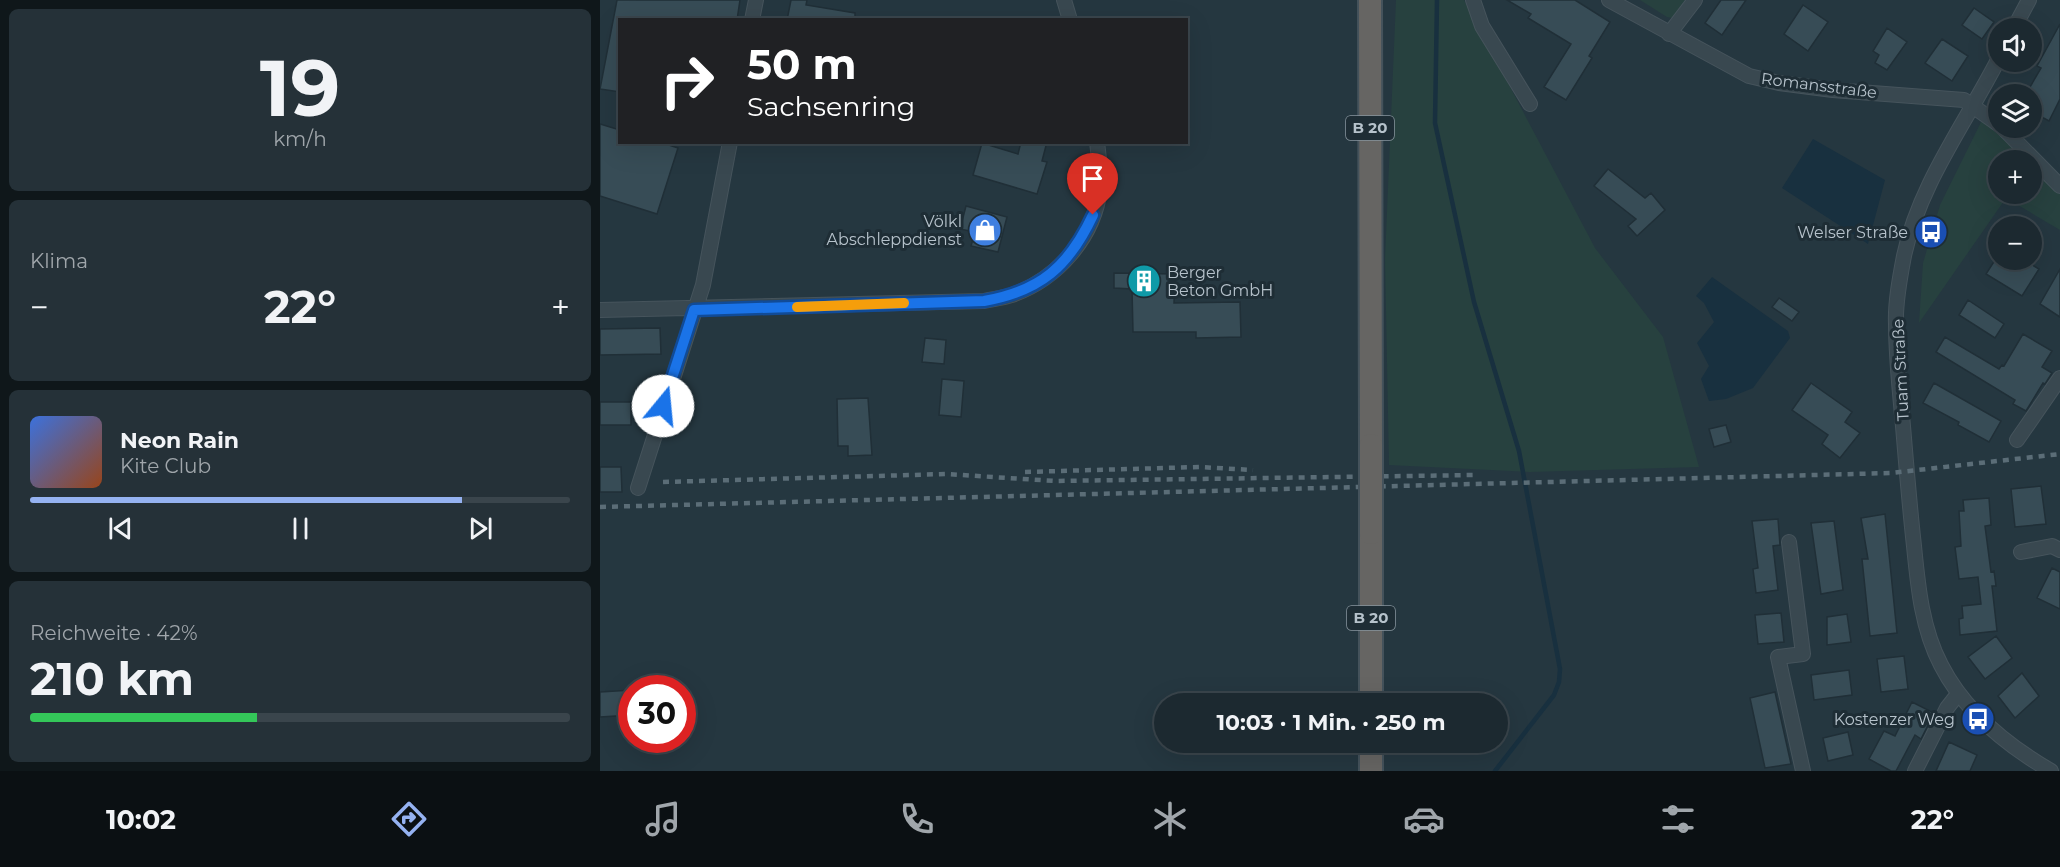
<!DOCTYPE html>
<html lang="de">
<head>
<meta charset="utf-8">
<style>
	:root { --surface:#1c2930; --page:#253138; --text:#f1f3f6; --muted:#a0a6ab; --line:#3a454c; --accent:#95b2f1 }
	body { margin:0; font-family:Montserrat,sans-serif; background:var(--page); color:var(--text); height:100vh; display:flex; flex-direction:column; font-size:22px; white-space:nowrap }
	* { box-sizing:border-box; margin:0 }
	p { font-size:20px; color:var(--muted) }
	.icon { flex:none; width:33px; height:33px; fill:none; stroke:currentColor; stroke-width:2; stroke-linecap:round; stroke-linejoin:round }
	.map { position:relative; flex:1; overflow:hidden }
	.sheet { display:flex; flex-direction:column; gap:9px; padding:9px; background:#0f171a; width:600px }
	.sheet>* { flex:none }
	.guide { position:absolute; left:18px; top:18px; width:570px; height:126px; border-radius:0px; box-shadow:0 6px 24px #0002,0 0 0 2px var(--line); background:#202124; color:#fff; overflow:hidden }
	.buttons { position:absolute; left:1388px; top:18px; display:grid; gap:12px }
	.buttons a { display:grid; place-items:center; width:54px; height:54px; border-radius:50%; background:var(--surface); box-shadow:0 6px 24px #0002,0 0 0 2px var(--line); font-size:30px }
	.speed { position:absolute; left:18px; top:675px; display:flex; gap:12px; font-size:30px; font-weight:700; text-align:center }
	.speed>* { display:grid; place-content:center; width:78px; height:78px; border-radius:50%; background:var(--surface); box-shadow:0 6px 24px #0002,0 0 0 2px var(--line); line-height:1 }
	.speed .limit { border:9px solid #d22; background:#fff; color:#111 }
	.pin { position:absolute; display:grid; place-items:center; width:51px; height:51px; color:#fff; margin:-62px -26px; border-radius:50% 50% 50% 0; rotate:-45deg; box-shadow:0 0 6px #0007 }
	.pin .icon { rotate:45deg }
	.me { position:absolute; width:66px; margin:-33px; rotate:17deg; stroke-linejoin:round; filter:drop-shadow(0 0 4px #0008) }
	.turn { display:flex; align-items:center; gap:21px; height:126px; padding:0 30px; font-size:27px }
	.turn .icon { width:78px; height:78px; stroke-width:2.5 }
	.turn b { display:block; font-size:42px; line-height:51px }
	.big { font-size:45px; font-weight:700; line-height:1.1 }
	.sheet .widget { flex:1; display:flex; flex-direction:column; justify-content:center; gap:9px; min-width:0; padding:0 21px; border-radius:9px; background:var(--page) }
	.sheet .dial { align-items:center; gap:0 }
	.dial b { font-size:78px; line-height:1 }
	.song { display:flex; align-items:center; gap:18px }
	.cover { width:72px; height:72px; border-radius:9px; background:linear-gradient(135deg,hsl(220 70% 55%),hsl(20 70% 35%)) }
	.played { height:6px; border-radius:3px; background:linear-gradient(90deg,var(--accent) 80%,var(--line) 80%) }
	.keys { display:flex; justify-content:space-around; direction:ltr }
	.heat { display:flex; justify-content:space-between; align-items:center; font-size:33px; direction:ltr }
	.charge { height:9px; border-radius:4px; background:linear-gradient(90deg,#34c759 42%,var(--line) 0) }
	.trip { position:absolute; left:554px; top:693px; width:354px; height:60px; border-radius:30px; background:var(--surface); box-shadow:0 6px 24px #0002,0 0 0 2px var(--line); font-weight:700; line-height:60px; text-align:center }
	.tab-bar { display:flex; height:96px; justify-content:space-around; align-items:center; background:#0b1013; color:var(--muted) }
	.tab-bar .icon { width:42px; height:42px }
	.tab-bar .on { color:var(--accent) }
	.tab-bar b { font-size:27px; color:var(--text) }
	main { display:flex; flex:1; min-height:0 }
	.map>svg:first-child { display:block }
	.green { fill:#27413f }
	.water { fill:#18303f }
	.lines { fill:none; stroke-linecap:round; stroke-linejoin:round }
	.stream { stroke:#18303f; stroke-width:4.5 }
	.building { fill:#374c56; stroke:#202f37; stroke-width:1.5 }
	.minor-casing { stroke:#46545c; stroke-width:16 }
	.trunk-casing { stroke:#44525b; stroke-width:26 }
	.minor { stroke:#394850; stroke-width:14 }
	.trunk { stroke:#666563; stroke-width:22 }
	.rail { stroke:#5b6d77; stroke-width:4.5; stroke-dasharray:6 6; stroke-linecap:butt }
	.trunk-bridge-casing { stroke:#44525b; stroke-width:26; stroke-linecap:butt }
	.trunk-bridge { stroke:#666563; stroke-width:22 }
	.route-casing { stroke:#114b97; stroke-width:15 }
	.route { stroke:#1a73e8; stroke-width:10 }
	.slow { stroke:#f59e0b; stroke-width:10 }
	.labels { text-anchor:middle; stroke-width:6; stroke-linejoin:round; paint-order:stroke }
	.shield { fill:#1e2d35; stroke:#88959e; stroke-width:1.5 }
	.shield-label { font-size:15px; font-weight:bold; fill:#b6c2cb }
	.street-label { font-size:16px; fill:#b6c2cb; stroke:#1e2d35 }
	.poi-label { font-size:16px; fill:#b6c2cb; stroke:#1e2d35; text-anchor:end }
</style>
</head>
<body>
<main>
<section class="sheet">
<div class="widget dial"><b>19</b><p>km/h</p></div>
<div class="widget"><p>Klima</p>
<div class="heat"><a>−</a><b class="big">22°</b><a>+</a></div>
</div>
<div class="widget">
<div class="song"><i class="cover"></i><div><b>Neon Rain</b><p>Kite Club</p></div></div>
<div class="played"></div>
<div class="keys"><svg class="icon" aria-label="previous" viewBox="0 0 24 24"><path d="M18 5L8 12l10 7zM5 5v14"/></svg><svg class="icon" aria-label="pause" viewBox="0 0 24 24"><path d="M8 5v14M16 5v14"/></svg><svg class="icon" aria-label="next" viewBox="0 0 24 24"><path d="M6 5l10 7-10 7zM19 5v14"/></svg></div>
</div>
<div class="widget"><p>Reichweite · 42%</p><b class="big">210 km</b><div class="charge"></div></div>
</section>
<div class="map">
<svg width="1460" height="771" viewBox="0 0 1460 771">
	<rect width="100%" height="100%" fill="#253740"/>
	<path class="green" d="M 796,0 L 864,0 L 995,248 L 1063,337 L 1099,467 L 930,472 L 789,465 L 785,259 Z
		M 1040,0 L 1085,0 L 1072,18 L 1067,17 Z
		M 1384,116 L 1431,160 L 1398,160 L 1398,194 L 1431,194 L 1431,161 L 1460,192 L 1460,230 L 1406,198 L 1319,323 L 1323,263 L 1340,205 Z"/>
	<path class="water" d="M 1213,139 L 1285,180 L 1268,244 L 1182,188 Z
		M 1112,277 L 1188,331 L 1190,338 L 1153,388 L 1126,399 L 1109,401 L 1101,379 L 1109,366 L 1097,343 L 1114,322 L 1104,303 L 1096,296 Z"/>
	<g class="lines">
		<path class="stream" d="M 837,0 L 835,123 L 874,302 L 919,451 L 960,669 L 959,682 L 954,695 L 895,771"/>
	</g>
	<path class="building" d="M 17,0 L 140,0 L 137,20 L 20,20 L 20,92 L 0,89 Z
		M 191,0 L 207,0 L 206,5 L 255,13 L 255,20 L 187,20 Z
		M 907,0 L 975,0 L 1010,22 L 989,56 L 992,58 L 966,100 L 944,87 L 971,44 L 928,18 L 931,14 Z
		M 1121,0 L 1146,0 L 1122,35 L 1105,23 Z
		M 1203,5 L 1228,22 L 1208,51 L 1184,34 Z
		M 1374,8 L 1394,22 L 1382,39 L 1362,25 Z
		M 1460,24 L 1460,99 L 1449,121 L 1431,111 L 1431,94 L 1426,94 L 1441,68 L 1437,66 Z
		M 1287,28 L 1307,42 L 1287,70 L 1275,63 L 1279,55 L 1273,51 Z
		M 1342,39 L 1368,56 L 1352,81 L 1325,63 Z
		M 0,124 L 20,130 L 20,142 L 60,142 L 78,148 L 57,214 L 0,196 Z
		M 421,142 L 447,142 L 442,161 L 447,162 L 437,194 L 373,175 L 382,143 L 418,154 Z
		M 1008,169 L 1045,198 L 1051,193 L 1065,210 L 1037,236 L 1028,226 L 1036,219 L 994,186 Z
		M 366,206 L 407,217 L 398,252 L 371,246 L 375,232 L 360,229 Z
		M 1395,260 L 1424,260 L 1439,269 L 1422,296 L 1386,274 Z
		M 1460,269 L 1460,317 L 1440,304 Z
		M 514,273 L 575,274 L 574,303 L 640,302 L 641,337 L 596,338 L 596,332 L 533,332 L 532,289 L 514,288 Z
		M 1179,298 L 1199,312 L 1192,321 L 1172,307 Z
		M 1368,300 L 1404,324 L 1395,338 L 1359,315 Z
		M 60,328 L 61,354 L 0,355 L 0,329 Z
		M 1423,334 L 1452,351 L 1442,367 L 1452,373 L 1445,384 L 1443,383 L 1426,411 L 1413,404 L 1415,400 L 1336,352 L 1345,337 L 1399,369 L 1402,365 L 1404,366 Z
		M 325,338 L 346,340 L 344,364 L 322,362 Z
		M 342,379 L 364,381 L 361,417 L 339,415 Z
		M 1211,383 L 1252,412 L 1245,422 L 1260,433 L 1240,458 L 1222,444 L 1228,435 L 1192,410 Z
		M 1334,383 L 1401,421 L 1389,442 L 1358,425 L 1359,422 L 1323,403 Z
		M 268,398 L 272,455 L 248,456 L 248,446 L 238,446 L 237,399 Z
		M 0,402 L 31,402 L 31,425 L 0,425 Z
		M 1126,425 L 1131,442 L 1114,447 L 1109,429 Z
		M 0,467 L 21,467 L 22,492 L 0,492 Z
		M 1441,486 L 1446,524 L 1415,527 L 1411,489 Z
		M 1389,498 L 1391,525 L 1385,526 L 1391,572 L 1394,571 L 1396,586 L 1392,586 L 1397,631 L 1360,635 L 1359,619 L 1363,618 L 1362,606 L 1381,604 L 1378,577 L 1359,579 L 1355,547 L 1361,546 L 1359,511 L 1364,511 L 1363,500 Z
		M 1285,514 L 1297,633 L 1270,636 L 1262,559 L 1268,559 L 1261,518 Z
		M 1178,519 L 1180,545 L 1173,546 L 1178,590 L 1156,593 L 1153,569 L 1158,568 L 1152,521 Z
		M 1234,521 L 1243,590 L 1221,594 L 1211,523 Z
		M 1452,568 L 1460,572 L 1460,609 L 1437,598 Z
		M 1181,613 L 1184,642 L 1158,644 L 1155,615 Z
		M 1247,614 L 1251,642 L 1227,645 L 1227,617 Z
		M 1396,636 L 1412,658 L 1385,679 L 1368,657 Z
		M 1304,656 L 1308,689 L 1281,692 L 1277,659 Z
		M 1249,670 L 1252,695 L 1214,700 L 1211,675 Z
		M 1422,673 L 1439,696 L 1415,718 L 1398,696 Z
		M 32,690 L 32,715 L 0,717 L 0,692 Z
		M 1175,692 L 1191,764 L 1165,768 L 1150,698 Z
		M 1312,702 L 1334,713 L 1321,739 L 1315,735 L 1296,771 L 1291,771 L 1269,759 L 1284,731 L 1295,736 Z
		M 1248,732 L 1253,755 L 1228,761 L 1223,738 Z
		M 1349,742 L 1377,755 L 1370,771 L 1336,771 Z"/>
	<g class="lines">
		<defs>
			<path id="minor" d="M 464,0 L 470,20
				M 873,0 L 882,26 L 930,104
				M 1009,0 L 1149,76 L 1179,83 L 1233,90 L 1364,100 L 1398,124
				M 152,20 L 156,0
				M 1414,28 L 1429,0
				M 1069,34 L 1095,0
				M 1398,60 C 1365,124 1319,185 1304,256 C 1300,277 1295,303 1296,324 C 1296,362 1301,400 1304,438 C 1307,474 1310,510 1314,546 C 1318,587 1322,629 1341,665 C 1365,712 1406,745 1451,771
				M 1403,128 L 1460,186
				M 0,310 L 384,301 C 393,299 403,298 412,295 C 457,279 494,238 500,189 C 501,173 499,158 497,142
				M 1417,440 L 1460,378
				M 38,488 L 103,285 L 130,142
				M 1189,542 L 1203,654 L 1178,657 L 1203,771
				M 1421,552 L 1452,546 L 1460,550
				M 1315,771 L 1347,708 L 1358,694"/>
			<path id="trunk" d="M 770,0 L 771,445
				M 771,704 L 771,533
				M 771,771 L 771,742"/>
		</defs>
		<use href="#minor" class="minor-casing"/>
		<use href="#trunk" class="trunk-casing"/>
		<use href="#minor" class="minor"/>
		<use href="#trunk" class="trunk"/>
		<path class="rail" d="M 425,472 L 599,467 L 653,470
			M 63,482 L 346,474 L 455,481 L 875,475
			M 0,507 L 1291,473 L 1460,454"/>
		<defs>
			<path id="trunk-bridge" d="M 771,445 L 771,533"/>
		</defs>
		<use href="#trunk-bridge" class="trunk-bridge-casing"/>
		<use href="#trunk-bridge" class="trunk-bridge"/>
	</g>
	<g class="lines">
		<defs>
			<path id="route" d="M 63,406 L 94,310 L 384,301 C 441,291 469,266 493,215"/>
		</defs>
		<use href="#route" class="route-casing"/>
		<use href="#route" class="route"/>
		<path class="slow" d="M 197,307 L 304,303"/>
	</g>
	<defs>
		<symbol id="shop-disc" viewBox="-11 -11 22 22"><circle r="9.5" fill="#3f7fe0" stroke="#1e2d35"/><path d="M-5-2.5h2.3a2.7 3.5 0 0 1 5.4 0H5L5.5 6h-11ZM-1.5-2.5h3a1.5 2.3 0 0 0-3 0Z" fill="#fff"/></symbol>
		<symbol id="bus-disc" viewBox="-11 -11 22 22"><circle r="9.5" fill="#1a4fb4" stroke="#1e2d35"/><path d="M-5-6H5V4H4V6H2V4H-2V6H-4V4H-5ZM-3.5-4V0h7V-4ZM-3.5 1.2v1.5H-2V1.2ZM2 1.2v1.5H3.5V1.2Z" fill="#fff"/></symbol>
		<symbol id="building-disc" viewBox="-11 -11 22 22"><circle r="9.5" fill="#0f9aa8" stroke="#1e2d35"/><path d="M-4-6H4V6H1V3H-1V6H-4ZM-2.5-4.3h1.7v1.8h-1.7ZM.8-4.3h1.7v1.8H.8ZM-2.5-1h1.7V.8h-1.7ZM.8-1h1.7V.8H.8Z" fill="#fff"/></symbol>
	</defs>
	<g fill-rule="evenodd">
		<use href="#shop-disc" x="366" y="211" width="38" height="38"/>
		<use href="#bus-disc" x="1312" y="213" width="38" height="38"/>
		<use href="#building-disc" x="525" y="262" width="38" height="38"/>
		<use href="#bus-disc" x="1359" y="700" width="38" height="38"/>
	</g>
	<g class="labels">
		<g class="shield">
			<rect x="746" y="116" width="48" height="24" rx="4.5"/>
			<rect x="747" y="606" width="48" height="24" rx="4.5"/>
		</g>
		<g class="shield-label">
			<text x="770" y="133">B 20</text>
			<text x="771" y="623">B 20</text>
		</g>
		<g class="street-label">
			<text transform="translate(1219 85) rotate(7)" y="6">Romansstraße</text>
			<text transform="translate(1300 370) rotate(-93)" y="6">Tuam Straße</text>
		</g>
		<g class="poi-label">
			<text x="362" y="227">Völkl<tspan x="362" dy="18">Abschleppdienst</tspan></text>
			<text x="1308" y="238">Welser Straße</text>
			<text x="567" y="278" text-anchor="start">Berger<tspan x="567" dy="18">Beton GmbH</tspan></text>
			<text x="1355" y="725">Kostenzer Weg</text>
		</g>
	</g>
</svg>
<div class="buttons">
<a><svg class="icon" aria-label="sound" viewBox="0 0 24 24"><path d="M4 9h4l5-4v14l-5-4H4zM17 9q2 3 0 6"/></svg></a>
<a><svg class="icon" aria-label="layers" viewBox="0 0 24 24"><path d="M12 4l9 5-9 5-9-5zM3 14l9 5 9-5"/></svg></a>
<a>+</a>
<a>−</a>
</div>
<div class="speed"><div class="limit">30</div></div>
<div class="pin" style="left:493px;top:215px;background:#d93025"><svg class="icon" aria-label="arrive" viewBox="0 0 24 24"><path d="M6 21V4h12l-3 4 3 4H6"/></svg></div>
<svg class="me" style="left:63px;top:406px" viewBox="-20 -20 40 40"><circle r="19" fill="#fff"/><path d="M0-13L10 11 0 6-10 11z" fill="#1a73e8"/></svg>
<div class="trip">10:03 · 1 Min. · 250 m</div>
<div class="guide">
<div class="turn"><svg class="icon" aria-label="right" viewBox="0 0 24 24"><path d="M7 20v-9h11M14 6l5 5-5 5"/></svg><div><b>50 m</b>Sachsenring</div></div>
</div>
</div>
</main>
<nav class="tab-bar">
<b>10:02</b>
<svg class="icon on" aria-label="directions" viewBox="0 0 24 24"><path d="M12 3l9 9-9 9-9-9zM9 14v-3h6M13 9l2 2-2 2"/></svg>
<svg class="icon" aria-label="music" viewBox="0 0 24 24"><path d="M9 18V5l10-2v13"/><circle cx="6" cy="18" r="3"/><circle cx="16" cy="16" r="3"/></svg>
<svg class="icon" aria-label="phone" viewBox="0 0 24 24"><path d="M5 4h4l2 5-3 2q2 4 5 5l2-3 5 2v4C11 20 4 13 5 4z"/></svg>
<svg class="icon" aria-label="climate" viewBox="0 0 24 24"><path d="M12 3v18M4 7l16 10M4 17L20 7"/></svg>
<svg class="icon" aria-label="car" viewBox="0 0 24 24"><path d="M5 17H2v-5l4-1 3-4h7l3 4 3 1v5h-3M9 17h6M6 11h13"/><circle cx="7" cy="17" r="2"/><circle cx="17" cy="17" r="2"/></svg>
<svg class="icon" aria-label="filters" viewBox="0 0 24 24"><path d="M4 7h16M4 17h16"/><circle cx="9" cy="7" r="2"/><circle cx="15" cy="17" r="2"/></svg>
<b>22°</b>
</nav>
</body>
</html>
